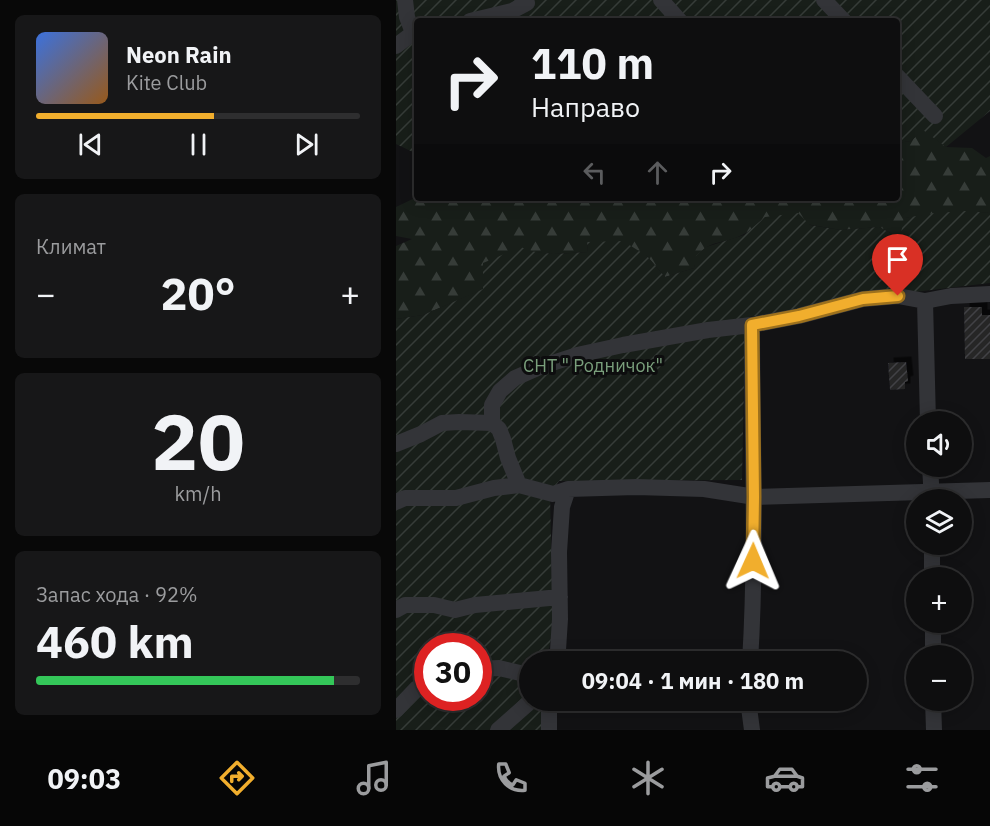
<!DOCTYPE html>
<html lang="ru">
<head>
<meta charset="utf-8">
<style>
	:root { --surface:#0e0e0f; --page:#171718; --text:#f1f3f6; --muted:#9b9c9e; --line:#2e2e2f; --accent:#f1ae2d }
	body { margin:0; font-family:"IBM Plex Sans",sans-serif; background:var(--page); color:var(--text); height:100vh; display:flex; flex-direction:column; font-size:22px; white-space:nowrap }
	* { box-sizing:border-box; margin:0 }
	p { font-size:20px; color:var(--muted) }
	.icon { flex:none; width:33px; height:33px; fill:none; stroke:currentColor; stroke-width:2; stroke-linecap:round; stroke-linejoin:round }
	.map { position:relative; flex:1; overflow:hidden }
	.side { display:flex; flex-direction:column; gap:15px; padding:15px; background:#080808; width:396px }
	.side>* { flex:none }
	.top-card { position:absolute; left:18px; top:18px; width:486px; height:183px; border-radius:6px; box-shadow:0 3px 15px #0003,0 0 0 2px var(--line); background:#0e0e0f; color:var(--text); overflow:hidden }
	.fabs { position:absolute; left:510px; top:411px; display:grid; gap:12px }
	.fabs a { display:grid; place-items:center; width:66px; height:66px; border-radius:50%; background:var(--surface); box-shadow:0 3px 15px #0003,0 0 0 2px var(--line); font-size:30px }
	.speed { position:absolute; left:18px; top:633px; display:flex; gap:12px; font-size:30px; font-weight:700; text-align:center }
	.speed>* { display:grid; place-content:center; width:78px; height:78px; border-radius:50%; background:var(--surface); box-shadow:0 3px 15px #0003,0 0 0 2px var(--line); line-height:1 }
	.speed .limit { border:9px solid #d22; background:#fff; color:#111 }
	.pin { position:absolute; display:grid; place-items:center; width:51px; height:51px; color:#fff; margin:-62px -26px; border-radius:50% 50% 50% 0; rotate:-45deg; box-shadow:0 0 6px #0007 }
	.pin .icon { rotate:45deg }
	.me { position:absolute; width:66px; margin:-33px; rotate:1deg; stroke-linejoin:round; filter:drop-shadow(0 0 4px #0008) }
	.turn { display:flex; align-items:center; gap:21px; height:126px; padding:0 18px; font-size:27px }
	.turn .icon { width:78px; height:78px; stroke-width:2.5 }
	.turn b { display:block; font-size:42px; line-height:51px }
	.lanes { display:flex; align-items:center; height:57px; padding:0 18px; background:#0003; justify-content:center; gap:30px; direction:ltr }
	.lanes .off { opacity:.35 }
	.big { font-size:45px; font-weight:700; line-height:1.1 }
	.side .tile { flex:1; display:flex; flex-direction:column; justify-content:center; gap:9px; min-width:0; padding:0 21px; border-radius:9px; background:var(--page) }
	.side .dial { align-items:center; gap:0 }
	.dial b { font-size:78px; line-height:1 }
	.song { display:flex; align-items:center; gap:18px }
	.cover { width:72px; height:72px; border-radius:9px; background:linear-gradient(135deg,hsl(220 70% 55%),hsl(30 70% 35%)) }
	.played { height:6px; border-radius:3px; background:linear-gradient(90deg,var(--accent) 55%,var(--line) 55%) }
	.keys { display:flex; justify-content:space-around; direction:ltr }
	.heat { display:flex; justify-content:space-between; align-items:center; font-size:33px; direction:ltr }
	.charge { height:9px; border-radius:4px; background:linear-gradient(90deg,#34c759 92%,var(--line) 0) }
	.trip { position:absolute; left:123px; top:651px; width:348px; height:60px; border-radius:30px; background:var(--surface); box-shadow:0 3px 15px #0003,0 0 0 2px var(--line); font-weight:700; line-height:60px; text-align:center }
	.tab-bar { display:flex; height:96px; justify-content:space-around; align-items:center; background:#060606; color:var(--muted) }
	.tab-bar .icon { width:42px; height:42px }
	.tab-bar .current { color:var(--accent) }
	.tab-bar b { font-size:27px; color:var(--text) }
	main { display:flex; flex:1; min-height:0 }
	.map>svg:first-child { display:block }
	.forest { fill:url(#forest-firs) }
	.garden { fill:url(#garden-furrows); fill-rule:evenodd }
	.building { fill:url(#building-hatch); filter:url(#shadow) }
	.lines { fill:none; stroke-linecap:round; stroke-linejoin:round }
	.minor { stroke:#333438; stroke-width:16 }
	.route-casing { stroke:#9d711d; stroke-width:15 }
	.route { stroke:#f1ae2d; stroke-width:10 }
	.labels { text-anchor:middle; stroke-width:6; stroke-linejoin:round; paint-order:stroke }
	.park-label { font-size:18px; fill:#7a9f7c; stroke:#0d0d0e }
</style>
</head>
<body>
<main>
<section class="side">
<div class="tile">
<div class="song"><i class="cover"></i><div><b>Neon Rain</b><p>Kite Club</p></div></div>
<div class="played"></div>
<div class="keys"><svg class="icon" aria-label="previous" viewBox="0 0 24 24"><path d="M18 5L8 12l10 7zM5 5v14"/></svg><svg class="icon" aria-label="pause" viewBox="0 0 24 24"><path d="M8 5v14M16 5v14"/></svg><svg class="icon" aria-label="next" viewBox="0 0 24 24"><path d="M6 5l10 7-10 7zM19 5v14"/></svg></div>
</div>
<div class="tile"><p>Климат</p>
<div class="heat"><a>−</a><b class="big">20°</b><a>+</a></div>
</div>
<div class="tile dial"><b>20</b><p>km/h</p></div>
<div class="tile"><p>Запас хода · 92%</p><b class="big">460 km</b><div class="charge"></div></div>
</section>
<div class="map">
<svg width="594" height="730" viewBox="0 0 594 730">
	<defs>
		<pattern id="forest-firs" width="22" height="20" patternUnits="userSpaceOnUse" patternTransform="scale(1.5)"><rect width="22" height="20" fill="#181e19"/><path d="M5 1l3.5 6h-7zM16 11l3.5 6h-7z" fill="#363c38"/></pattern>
		<pattern id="garden-furrows" width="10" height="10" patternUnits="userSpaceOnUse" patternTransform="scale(1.5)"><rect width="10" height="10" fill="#181e19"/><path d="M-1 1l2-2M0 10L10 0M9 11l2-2" fill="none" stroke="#363c38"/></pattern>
		<pattern id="building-hatch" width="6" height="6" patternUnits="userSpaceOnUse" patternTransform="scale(1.5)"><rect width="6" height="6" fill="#252528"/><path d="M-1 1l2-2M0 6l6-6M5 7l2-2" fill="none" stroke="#424245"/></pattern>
		<filter id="shadow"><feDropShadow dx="5.5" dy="-5.5" stdDeviation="0" flood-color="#0009"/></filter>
	</defs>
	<rect width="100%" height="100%" fill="#121214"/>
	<path class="forest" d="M 527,129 L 550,147 L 576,148 L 590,158 L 594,156 L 594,213 C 565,211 537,214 509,218 L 505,238 L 483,227 L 445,230 L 369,217 C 362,223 354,232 346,235 C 324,246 305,238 298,268 L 269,277 L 251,256 L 191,242 L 192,252 L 157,254 L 136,252 L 88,289 L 27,315 L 0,319 L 0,246 L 16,239 L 0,236 L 0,207 L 21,197 L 21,198 L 501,198 L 501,143 L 515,141 Z"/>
	<path class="garden" d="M 0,0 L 594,0 L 594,111 L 550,147 L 527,130 L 515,141 L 501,143 L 501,21 L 21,21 L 21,154 L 0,144 Z
		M 570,211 L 594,213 L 594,283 L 527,291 L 353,317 L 349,336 L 346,480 L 163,481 L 154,494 L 157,627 L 151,661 L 134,662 L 134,700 L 149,701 L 148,730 L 0,730 L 0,319 L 27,315 L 87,289 L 87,263 L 125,247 C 146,257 169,253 192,252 L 191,242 L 227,241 L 251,256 L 269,277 L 298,268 L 300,256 L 310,247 L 348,235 L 369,217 L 402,213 L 414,225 L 445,230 L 483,227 L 504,238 L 508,218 L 539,213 ZM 32,646 L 82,646 L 82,698 L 32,698 Z"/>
	<path class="building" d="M 568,307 L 586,307 L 586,315 L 594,315 L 594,359 L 569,359 Z
		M 510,362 L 512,381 L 509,382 L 509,389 L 494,390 L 492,363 Z"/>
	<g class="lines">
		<path class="minor" d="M 265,0 L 284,21
			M 428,0 L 448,21
			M 74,21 L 116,11 L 131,3 L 130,0
			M 0,46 L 17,33 L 11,17 L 9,0
			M 501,76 L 539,116
			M 529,301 L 532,422
			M 96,423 L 96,405 L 104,391 L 119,378 L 144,367 L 181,355 L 227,345 L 312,330 L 356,325 L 403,316 L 467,299 L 502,296 L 529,301 L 555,296 L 594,294
			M 0,444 L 25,434 L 46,423 L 63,422 L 96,423 L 103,429 L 107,439 L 112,458 L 123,485
			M 534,466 L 536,500
			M 0,502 L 9,498 L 60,498 L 98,488 L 123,485 L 157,494 L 172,489 L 240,487 L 308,489 L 359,497 L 594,490
			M 536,544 L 536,578
			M 0,610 L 9,605 L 38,605 L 59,610 L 79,605 L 164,597
			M 537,622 L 537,656
			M 159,662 L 162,650 L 164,619 L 163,552 L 166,507 L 172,489
			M 354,662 C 361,549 356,437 356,325
			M 82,669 L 103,668 L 124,673 L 134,673
			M 352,700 L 356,730
			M 537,700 L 538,730
			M 0,710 L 20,689 L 32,681
			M 102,730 L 136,700
			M 153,730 L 153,700"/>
	</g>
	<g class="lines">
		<defs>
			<path id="route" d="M 357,561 L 358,497 L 356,325 L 403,316 L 467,299 L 502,296"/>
		</defs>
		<use href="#route" class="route-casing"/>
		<use href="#route" class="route"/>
	</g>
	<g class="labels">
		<g class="park-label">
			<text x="197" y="372">СНТ " Родничок"</text>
		</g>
	</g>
</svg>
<div class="fabs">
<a><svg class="icon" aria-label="sound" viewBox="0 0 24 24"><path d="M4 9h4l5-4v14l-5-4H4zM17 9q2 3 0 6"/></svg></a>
<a><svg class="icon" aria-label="layers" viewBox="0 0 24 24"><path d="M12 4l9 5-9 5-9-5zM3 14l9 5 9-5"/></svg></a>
<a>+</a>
<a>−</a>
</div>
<div class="speed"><div class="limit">30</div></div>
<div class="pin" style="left:502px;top:296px;background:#d93025"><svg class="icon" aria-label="arrive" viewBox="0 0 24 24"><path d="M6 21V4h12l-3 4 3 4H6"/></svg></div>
<svg class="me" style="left:357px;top:561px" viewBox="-20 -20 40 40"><path d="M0-17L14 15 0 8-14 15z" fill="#f1ae2d" stroke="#fff" stroke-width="4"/></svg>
<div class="trip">09:04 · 1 мин · 180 m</div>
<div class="top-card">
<div class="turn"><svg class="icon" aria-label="right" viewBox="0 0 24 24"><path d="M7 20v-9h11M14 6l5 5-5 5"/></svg><div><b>110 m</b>Направо</div></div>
<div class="lanes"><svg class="icon off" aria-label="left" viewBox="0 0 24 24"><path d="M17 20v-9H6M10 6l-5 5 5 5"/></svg><svg class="icon off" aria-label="ahead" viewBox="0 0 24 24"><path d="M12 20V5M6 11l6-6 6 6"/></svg><svg class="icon" aria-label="right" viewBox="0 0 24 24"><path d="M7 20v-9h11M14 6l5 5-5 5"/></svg></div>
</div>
</div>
</main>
<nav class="tab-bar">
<b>09:03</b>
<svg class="icon current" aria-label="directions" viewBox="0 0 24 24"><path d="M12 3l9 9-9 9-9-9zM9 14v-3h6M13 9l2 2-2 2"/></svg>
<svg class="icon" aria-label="music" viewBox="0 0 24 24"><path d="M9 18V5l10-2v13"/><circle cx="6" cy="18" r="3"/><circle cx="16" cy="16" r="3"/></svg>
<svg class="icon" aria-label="phone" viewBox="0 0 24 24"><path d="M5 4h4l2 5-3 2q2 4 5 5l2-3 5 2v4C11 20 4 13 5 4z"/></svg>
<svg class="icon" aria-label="climate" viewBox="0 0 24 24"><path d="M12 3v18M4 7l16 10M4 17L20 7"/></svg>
<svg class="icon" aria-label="car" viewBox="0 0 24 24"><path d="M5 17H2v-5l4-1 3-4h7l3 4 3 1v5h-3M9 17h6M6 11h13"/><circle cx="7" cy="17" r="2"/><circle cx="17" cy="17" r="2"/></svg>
<svg class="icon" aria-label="filters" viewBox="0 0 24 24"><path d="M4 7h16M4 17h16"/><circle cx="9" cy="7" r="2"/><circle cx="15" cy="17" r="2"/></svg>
</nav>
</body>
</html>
